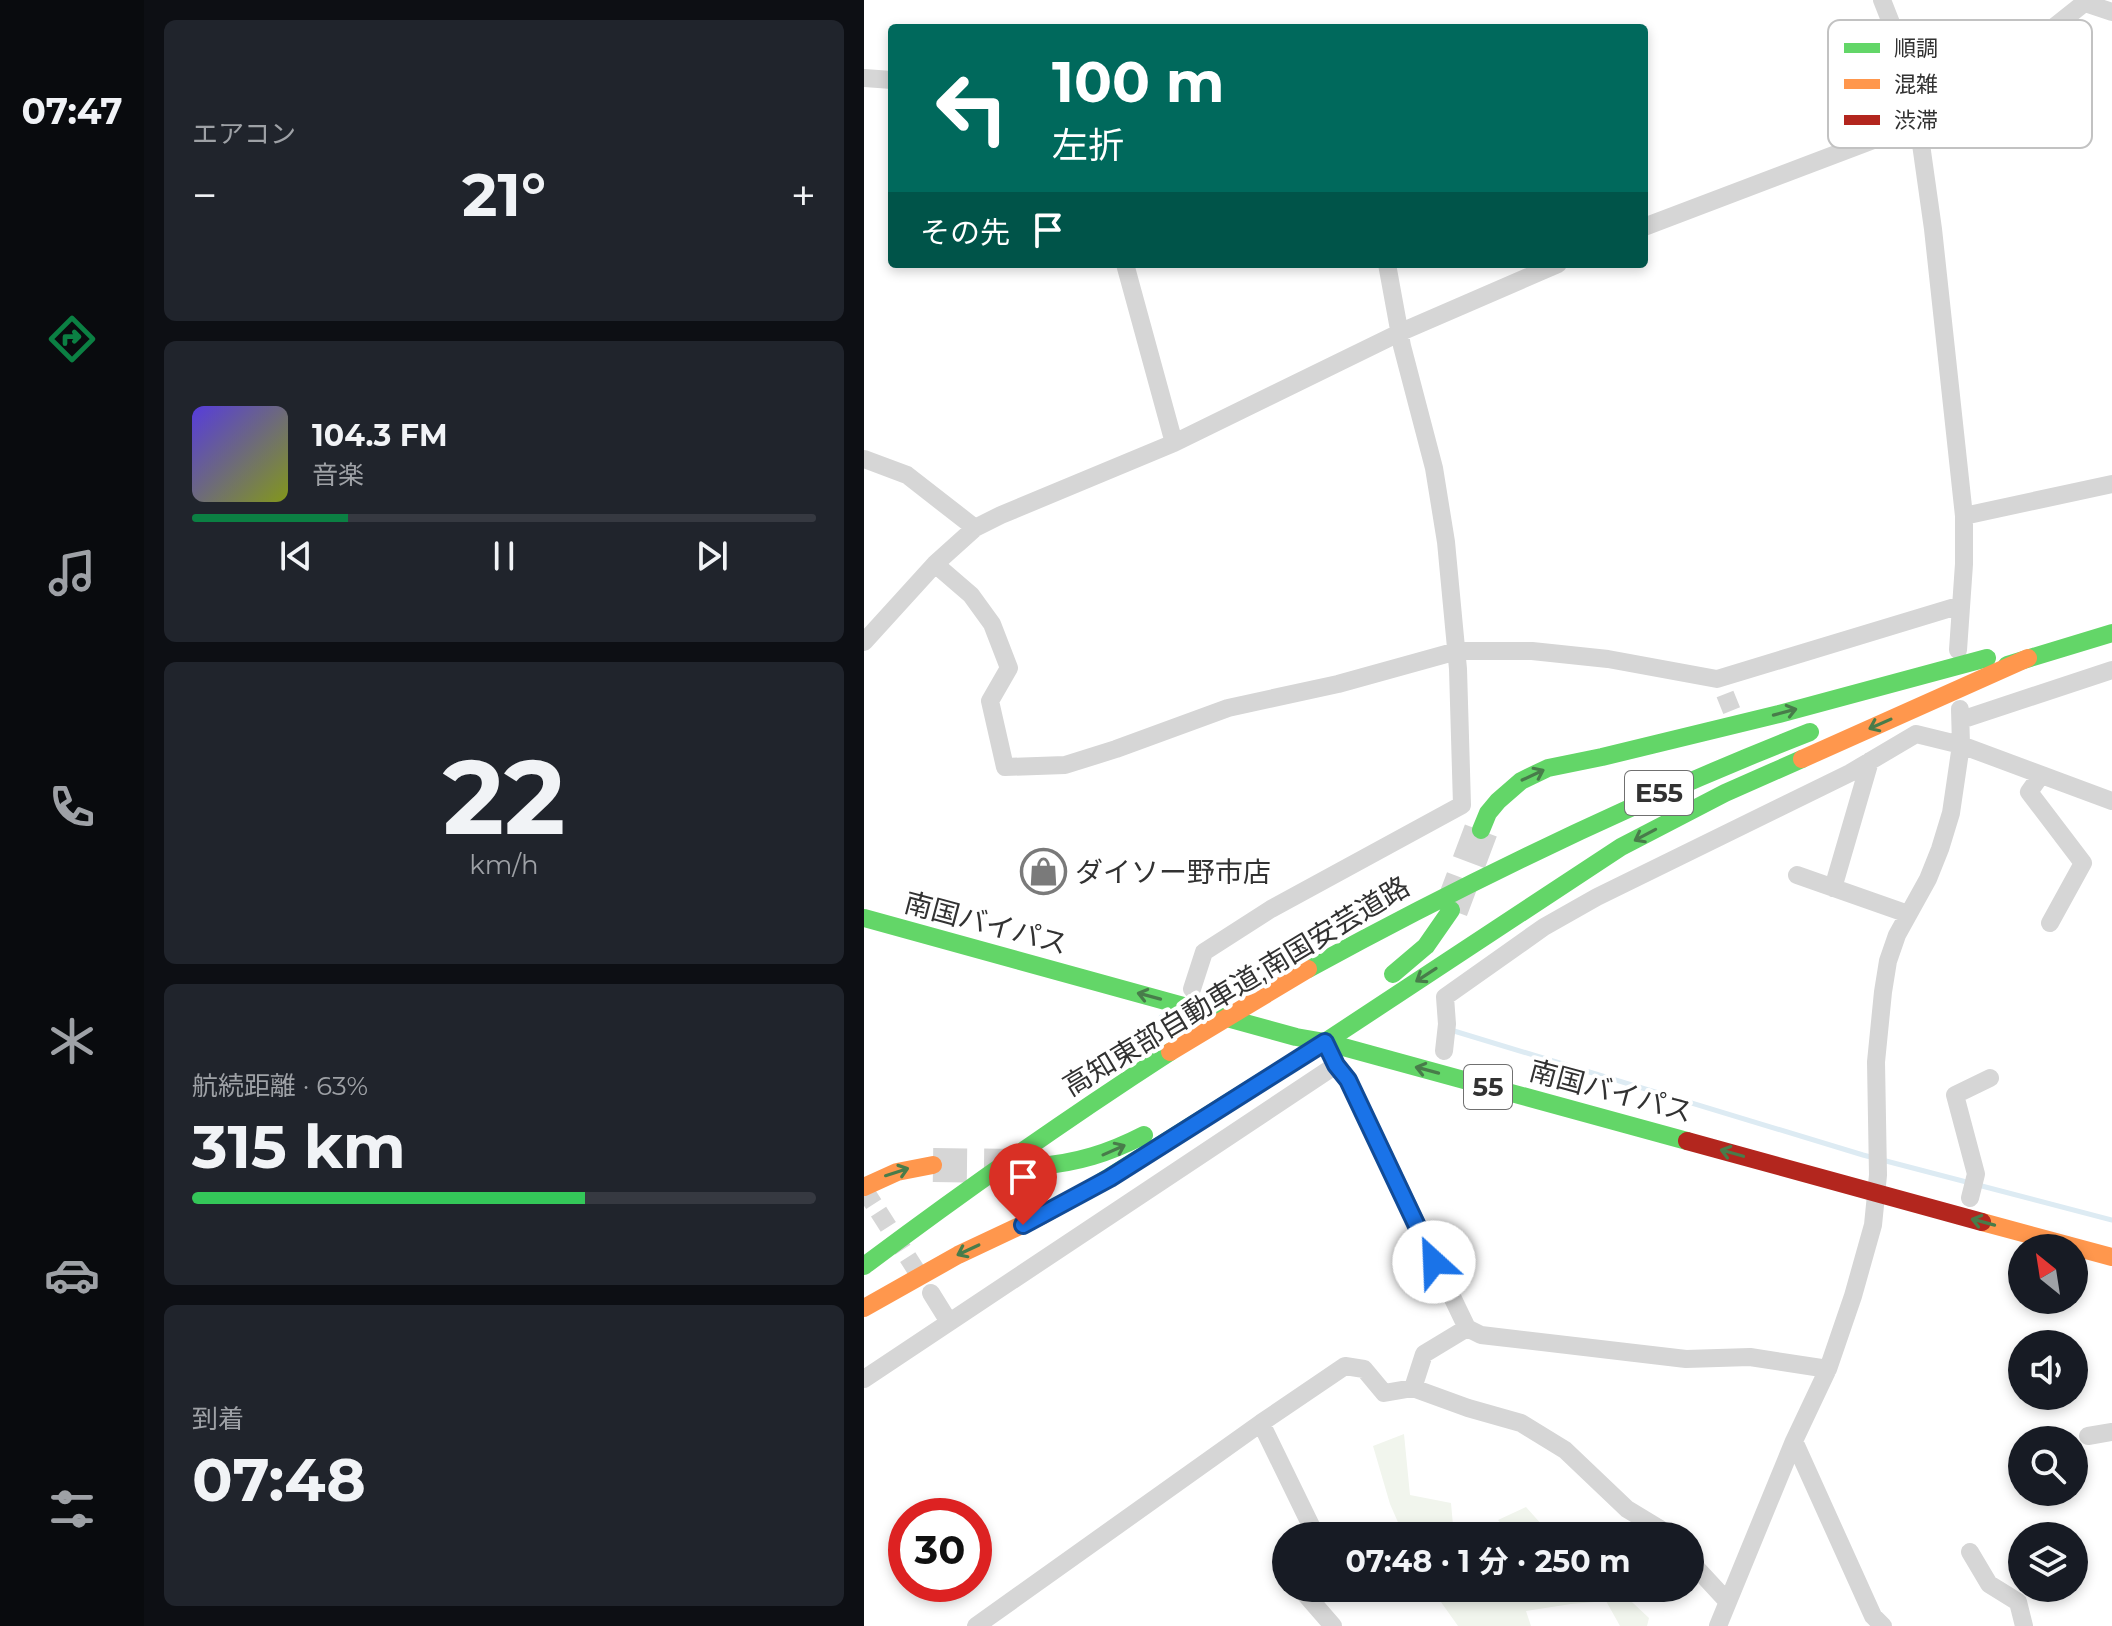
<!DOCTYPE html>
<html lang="ja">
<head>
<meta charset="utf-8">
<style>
	:root { --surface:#171b24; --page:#20242c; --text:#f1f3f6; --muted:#9ea1a6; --line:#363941; --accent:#0b8043 }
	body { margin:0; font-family:Montserrat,"Noto Sans JP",sans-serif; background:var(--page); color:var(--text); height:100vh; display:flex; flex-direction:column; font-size:30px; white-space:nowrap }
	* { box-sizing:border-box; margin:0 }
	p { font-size:26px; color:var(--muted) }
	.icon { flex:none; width:44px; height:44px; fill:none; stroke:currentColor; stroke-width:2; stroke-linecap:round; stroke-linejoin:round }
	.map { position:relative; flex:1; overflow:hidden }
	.panel { display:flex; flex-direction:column; gap:20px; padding:20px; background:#0d0f14; width:720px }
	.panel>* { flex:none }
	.banner { position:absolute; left:24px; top:24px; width:760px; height:244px; border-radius:8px; box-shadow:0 4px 12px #0003; background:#00695c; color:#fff; overflow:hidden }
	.needle { width:52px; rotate:330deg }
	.controls { position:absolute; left:1144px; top:1234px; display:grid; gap:16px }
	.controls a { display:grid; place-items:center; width:80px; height:80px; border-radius:50%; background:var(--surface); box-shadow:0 4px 12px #0003; font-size:40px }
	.speed { position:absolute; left:24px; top:1498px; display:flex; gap:16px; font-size:40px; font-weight:700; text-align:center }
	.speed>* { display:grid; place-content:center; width:104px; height:104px; border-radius:50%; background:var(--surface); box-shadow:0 4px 12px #0003; line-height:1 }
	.speed .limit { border:12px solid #d22; background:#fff; color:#111 }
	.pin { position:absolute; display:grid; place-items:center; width:68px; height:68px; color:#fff; margin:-82px -34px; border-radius:50% 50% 50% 0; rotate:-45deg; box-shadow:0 0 8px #0007 }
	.pin .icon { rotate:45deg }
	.me { position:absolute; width:88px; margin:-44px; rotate:335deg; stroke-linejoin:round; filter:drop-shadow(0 0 6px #0008) }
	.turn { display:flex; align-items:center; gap:28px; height:168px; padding:0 32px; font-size:36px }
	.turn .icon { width:104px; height:104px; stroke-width:2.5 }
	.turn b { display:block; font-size:56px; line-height:68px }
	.then { display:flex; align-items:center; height:76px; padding:0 32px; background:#0003; gap:16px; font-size:30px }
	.big { font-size:60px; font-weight:700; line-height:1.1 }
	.panel .widget { flex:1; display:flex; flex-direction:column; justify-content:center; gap:12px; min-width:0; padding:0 28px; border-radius:12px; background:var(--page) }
	.panel .dial { align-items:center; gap:0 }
	.dial b { font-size:104px; line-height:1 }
	.song { display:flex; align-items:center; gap:24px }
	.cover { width:96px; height:96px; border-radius:12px; background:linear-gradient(135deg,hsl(250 70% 55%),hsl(70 70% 35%)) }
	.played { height:8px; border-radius:4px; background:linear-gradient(90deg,var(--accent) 25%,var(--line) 25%) }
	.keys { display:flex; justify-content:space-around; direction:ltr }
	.heat { display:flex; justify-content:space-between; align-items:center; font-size:44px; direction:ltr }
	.charge { height:12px; border-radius:6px; background:linear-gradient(90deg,#34c759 63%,var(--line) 0) }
	.trip { position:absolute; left:408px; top:1522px; width:432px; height:80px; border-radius:40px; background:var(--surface); box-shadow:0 4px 12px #0003; font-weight:700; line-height:80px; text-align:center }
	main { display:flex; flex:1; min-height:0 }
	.menu { display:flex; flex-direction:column; width:144px; justify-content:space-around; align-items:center; background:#090b0e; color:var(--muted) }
	.menu .icon { width:56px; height:56px }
	.menu .selected { color:var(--accent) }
	.menu b { font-size:36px; color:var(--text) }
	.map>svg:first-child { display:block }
	.green { fill:#f1f5ed }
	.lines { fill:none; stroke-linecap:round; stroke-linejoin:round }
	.stream { stroke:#ddebf3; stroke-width:5 }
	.street-tunnel { stroke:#d6d6d6; stroke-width:18; stroke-dasharray:18 9; stroke-linecap:butt }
	.highway-tunnel { stroke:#d6d6d6; stroke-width:34; stroke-dasharray:34 17; stroke-linecap:butt }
	.street { stroke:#d6d6d6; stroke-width:18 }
	.fast { stroke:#63d668; stroke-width:18 }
	.slow { stroke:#ff974d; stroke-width:18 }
	.jam { stroke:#b3261e; stroke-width:18 }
	.slow-bridge { stroke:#ff974d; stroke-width:18 }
	.oneway { stroke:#487c4a }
	.route-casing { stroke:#114b97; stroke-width:20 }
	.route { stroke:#1a73e8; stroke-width:14 }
	.labels { text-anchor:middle; stroke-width:8; stroke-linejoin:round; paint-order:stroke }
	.shield { fill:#fff; stroke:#707070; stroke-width:2 }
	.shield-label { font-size:26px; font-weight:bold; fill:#323232 }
	.poi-label { font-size:28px; fill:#323232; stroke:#fff; text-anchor:start }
	.street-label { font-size:28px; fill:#323232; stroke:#fff }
	.key { fill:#fff; stroke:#c2c2c2; stroke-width:2 }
	.key-label { font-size:22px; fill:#323232 }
</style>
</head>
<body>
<main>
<nav class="menu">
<b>07:47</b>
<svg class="icon selected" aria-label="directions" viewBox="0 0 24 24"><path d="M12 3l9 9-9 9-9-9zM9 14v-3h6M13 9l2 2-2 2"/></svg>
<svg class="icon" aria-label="music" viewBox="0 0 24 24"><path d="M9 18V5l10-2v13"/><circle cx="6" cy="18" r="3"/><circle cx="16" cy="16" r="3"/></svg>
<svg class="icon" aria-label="phone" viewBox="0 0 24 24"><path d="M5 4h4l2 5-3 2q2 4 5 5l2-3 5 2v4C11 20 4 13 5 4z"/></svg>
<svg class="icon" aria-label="climate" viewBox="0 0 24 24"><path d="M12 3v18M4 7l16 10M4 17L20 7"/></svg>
<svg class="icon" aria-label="car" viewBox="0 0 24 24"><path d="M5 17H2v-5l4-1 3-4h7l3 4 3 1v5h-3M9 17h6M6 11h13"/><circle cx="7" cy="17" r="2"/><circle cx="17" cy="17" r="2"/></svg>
<svg class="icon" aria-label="filters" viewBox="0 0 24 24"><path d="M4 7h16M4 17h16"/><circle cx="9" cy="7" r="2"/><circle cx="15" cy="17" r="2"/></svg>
</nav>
<section class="panel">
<div class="widget"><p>エアコン</p>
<div class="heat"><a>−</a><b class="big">21°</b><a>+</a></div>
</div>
<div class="widget">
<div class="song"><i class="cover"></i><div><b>104.3 FM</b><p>音楽</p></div></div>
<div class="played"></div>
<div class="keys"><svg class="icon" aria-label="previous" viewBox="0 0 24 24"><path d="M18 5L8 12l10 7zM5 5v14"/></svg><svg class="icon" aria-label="pause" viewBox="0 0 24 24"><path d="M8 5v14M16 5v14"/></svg><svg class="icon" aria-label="next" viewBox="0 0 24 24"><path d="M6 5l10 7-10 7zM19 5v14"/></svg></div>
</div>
<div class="widget dial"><b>22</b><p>km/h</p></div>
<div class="widget"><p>航続距離 · 63%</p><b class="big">315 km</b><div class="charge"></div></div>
<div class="widget"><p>到着</p><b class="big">07:48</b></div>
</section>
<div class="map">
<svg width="1248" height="1626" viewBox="0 0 1248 1626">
	<rect width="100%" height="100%" fill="#fff"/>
	<path class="green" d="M 540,1434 L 546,1495 L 587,1503 L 590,1536 L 540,1536 L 526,1504 L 509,1446 Z
		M 662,1507 L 688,1536 L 648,1536 L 634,1520 Z
		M 567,1588 L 606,1588 L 616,1598 L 657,1588 L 753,1588 L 785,1618 L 783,1626 L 756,1626 L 742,1601 L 707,1604 L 662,1611 L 667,1626 L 594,1626 Z"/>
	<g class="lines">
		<path class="stream" d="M 297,1017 L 325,1026
			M 590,1031 L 999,1155 L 1248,1220"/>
		<path class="street-tunnel" d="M 861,694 L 875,729
			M 0,1189 L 59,1281"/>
		<path class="highway-tunnel" d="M 587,910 L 617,830
			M 69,1165 L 152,1166"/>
		<path class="street" d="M 1018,0 L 1044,66 L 1054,123 L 1069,229 L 1100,516 L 1100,564 L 1094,650
			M 1221,3 L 1248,12
			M 0,78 L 28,80
			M 780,227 L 1054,123 L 1156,54 L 1224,0
			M 261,264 L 310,443
			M 0,459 L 43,475 L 111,528
			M 1100,516 L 1248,484
			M 71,564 L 107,595 L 128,624 L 145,668 L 126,701 L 141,767 L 201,765 L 252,749 L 364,708 L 474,684 L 593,651 L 668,651 L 744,659 L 853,679 L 1097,605
			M 0,642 L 71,564 L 111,528 L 137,515 L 310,443 L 537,332 L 694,264
			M 1097,720 L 1248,670
			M 1177,775 L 1165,792 L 1219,863 L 1186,923
			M 933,875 L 1044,914
			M 969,888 L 1006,761
			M 328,989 L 340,952 L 407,909 L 598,805 L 594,669 L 582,542 L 570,468 L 538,346 L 523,264
			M 580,1051 L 583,1024 L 581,997 L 680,927 L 733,897 L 986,773 L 1052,734 L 1097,745 L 1248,801
			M 472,1065 L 484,1080 L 603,1328 L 560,1354 L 549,1388
			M 1106,1198 L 1112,1174 L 1091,1095 L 1126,1078
			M 67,1293 L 85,1322
			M 603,1328 L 617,1335 L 822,1359 L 886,1357 L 964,1369
			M 0,1379 L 472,1065 L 461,1042
			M 397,1423 L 452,1536
			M 1224,1436 L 1248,1432
			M 930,1441 L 1009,1616 L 1019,1626
			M 1106,1552 L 1125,1584 L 1154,1602 L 1160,1626
			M 826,1561 L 863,1601
			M 436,1588 L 469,1626
			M 112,1626 L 397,1423 L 481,1366 L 500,1369 L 520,1393 L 549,1388 L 604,1408 L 657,1423 L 701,1450 L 763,1509 L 796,1529 L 804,1536
			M 854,1626 L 930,1441 L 964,1369 L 989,1296 L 1009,1225 L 1014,1175 L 1012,1062 L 1019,992 L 1024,961 L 1033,935 L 1064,879 L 1076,849 L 1087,813 L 1097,745 L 1096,709"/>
		<path class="fast" d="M 1143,665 L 1248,633
			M 617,830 L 624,813 L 634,801 L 657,781 L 684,768 L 738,757 L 915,714 L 1123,658
			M 0,918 L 432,1037 L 461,1042 L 823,1141
			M 444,969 C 607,880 773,800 946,732
			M 529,974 L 562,946 L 587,910
			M 174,1166 C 213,1163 245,1153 280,1135
			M 231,1186 L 461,1042 L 757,847 L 861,793 L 938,759
			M 0,1266 C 100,1191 201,1120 306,1052"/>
		<path class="slow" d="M 938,759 L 1164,658
			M 0,1187 L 33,1172 L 69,1165
			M 1118,1222 L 1248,1257
			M 0,1308 L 94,1255 L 179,1215 L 231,1186"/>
		<path class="jam" d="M 823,1141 L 1118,1222"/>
		<path class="slow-bridge" d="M 306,1052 L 444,969"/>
	</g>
	<defs><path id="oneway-shaft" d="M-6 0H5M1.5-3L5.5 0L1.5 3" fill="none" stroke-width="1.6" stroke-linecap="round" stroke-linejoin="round" transform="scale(2)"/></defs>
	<g class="oneway">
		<use href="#oneway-shaft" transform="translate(921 712) rotate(-15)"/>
		<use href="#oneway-shaft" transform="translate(1016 724) rotate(156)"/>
		<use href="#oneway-shaft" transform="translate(669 775) rotate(-25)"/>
		<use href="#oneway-shaft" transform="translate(781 835) rotate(152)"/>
		<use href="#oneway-shaft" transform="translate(562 975) rotate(147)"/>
		<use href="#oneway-shaft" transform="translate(285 996) rotate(-165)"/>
		<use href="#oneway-shaft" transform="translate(563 1070) rotate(-165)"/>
		<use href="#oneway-shaft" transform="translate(250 1150) rotate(-24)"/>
		<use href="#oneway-shaft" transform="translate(868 1153) rotate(-164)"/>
		<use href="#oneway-shaft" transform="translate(33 1172) rotate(-18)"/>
		<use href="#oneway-shaft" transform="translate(1119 1222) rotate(-165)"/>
		<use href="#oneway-shaft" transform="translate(104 1250) rotate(155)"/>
	</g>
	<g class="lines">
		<defs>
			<path id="route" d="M 159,1225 L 246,1178 L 461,1042 L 472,1065 L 484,1080 L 570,1262"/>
		</defs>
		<use href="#route" class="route-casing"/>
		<use href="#route" class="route"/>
	</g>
	<defs>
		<symbol id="shop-ring" viewBox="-11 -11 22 22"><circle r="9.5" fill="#fff" stroke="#7a7a7a" stroke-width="1.5"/><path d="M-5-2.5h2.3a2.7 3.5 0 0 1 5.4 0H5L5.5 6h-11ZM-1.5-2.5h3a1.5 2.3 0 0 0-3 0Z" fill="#7a7a7a"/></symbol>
	</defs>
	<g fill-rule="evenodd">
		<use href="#shop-ring" x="154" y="846" width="51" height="51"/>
	</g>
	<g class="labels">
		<g class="shield">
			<rect x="761" y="771" width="68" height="44" rx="6"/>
			<rect x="600" y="1065" width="48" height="44" rx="6"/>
		</g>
		<g class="shield-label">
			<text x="795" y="802">E55</text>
			<text x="624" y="1096">55</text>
		</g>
		<g class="poi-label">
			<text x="211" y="882">ダイソー野市店</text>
		</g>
		<g class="street-label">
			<text transform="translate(122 923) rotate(15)" y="10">南国バイパス</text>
			<text transform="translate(372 986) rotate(-31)" y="10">高知東部自動車道;南国安芸道路</text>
			<text transform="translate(747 1091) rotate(15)" y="10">南国バイパス</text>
		</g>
	</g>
	<rect x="964" y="20" width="264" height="128" rx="12" class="key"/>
	<rect x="980" y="43" width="36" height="10" fill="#63d668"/>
	<rect x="980" y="79" width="36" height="10" fill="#ff974d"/>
	<rect x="980" y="115" width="36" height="10" fill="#b3261e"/>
	<g class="key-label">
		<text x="1030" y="56">順調</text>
		<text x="1030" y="92">混雑</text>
		<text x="1030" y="128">渋滞</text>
	</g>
</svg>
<div class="controls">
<a><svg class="needle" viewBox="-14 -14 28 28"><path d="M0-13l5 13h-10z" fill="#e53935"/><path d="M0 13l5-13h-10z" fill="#9ea1a6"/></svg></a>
<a><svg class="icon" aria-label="sound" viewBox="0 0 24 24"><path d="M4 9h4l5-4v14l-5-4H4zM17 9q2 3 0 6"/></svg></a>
<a><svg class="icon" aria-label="search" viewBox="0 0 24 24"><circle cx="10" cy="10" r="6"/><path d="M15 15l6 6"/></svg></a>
<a><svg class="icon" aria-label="layers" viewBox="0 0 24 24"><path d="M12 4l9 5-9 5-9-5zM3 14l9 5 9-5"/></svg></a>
</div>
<div class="speed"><div class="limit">30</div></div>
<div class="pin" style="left:159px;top:1225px;background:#d93025"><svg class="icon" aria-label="arrive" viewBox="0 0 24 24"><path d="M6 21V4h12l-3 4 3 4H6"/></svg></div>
<svg class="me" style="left:570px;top:1262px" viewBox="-20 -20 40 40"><circle r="19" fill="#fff"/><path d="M0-13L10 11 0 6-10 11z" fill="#1a73e8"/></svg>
<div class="trip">07:48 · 1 分 · 250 m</div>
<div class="banner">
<div class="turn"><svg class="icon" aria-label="left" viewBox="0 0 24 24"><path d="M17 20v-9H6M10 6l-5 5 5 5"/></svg><div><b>100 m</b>左折</div></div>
<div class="then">その先<svg class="icon" aria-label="arrive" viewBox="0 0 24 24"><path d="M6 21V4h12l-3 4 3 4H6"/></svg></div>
</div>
</div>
</main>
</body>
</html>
